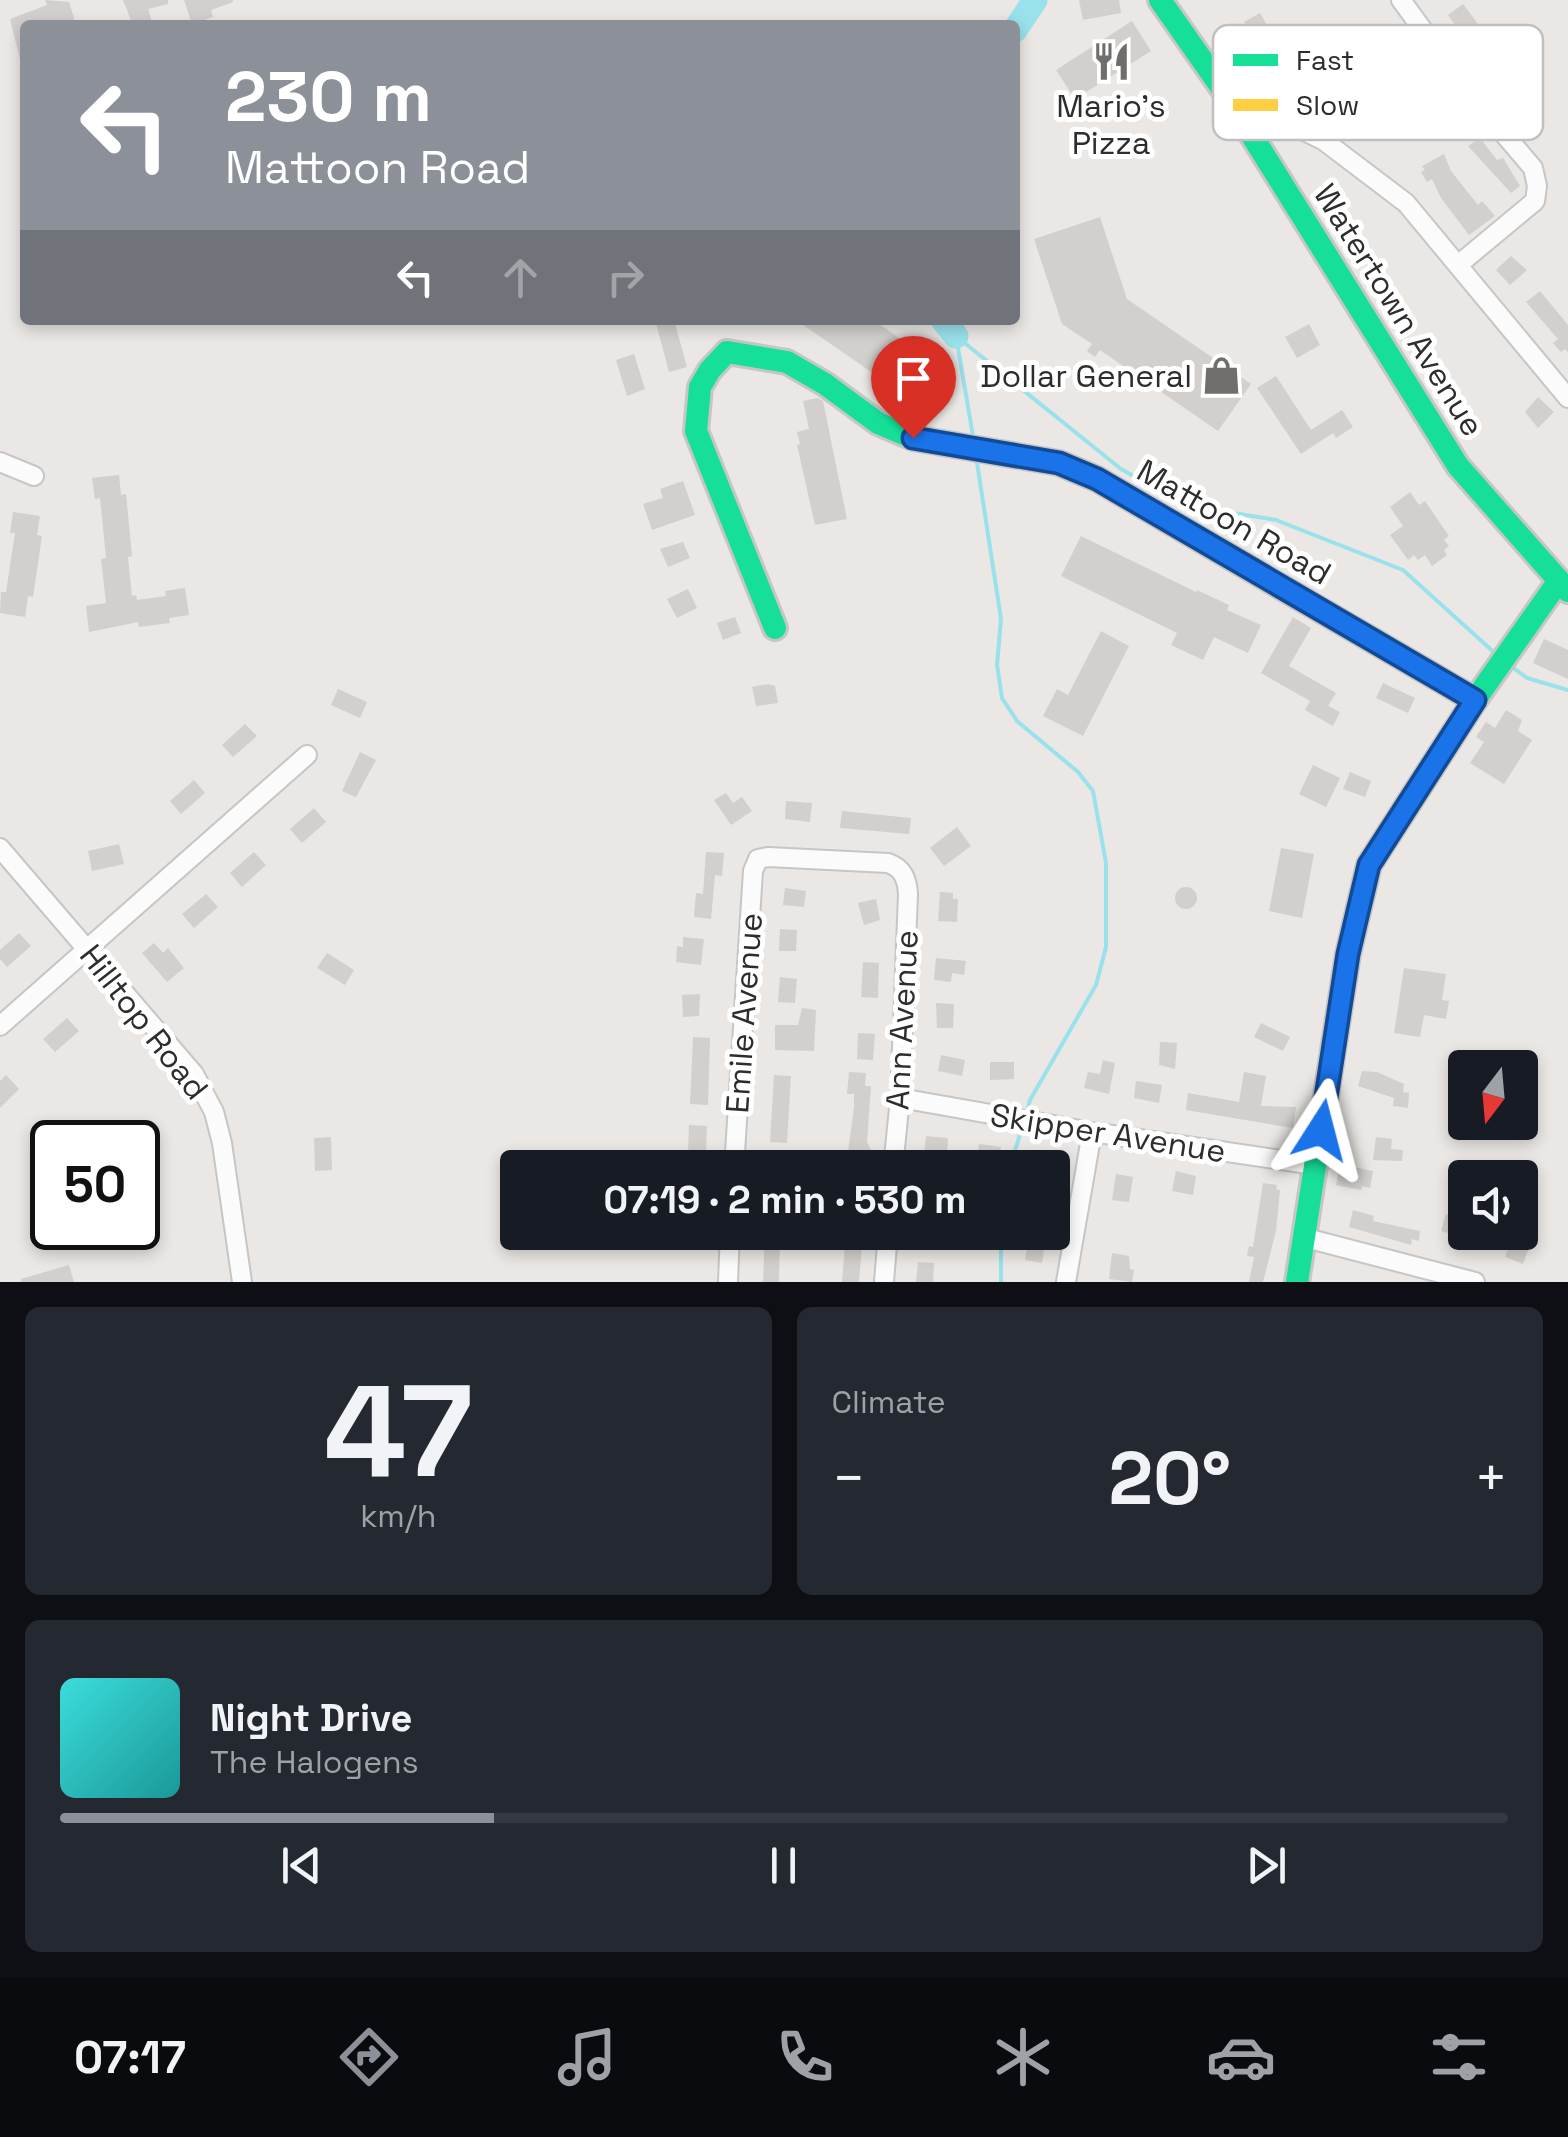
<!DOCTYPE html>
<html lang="en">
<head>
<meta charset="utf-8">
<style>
	:root { --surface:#171b24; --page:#242831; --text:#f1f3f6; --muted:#9ea1a6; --line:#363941; --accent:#8c9099 }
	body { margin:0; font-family:"Space Grotesk",sans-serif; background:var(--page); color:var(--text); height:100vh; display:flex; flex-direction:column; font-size:38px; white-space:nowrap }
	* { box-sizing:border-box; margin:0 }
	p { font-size:32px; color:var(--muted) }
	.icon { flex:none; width:55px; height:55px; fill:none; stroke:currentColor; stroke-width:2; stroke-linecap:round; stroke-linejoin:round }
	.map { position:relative; height:1282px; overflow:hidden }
	.sheet { display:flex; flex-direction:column; gap:25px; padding:25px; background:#0d0f14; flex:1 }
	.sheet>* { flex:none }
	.top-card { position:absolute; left:20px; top:20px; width:1000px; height:305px; border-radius:10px; box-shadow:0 5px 15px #0003; background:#8c9099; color:#fff; overflow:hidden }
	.needle { width:65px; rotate:196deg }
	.fabs { position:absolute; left:1448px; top:1050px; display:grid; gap:20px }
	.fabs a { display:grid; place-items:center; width:90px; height:90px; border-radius:10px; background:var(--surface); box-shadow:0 5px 15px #0003; font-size:50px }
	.speed { position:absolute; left:30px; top:1120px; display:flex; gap:20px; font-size:50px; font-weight:700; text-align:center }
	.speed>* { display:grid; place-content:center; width:130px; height:130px; border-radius:50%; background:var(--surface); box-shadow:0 5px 15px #0003; line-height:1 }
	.speed .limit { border:5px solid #111; border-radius:15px; background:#fff; color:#111 }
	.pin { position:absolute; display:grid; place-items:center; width:85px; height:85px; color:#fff; margin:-102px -42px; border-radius:50% 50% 50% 0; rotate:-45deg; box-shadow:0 0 10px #0007 }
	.pin .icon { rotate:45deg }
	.me { position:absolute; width:110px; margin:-55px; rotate:9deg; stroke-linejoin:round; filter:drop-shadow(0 0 8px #0008) }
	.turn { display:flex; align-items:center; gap:35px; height:210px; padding:0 40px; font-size:45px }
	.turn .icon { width:130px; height:130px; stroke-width:2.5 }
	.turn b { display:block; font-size:70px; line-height:85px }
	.lanes { display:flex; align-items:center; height:95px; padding:0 40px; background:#0003; justify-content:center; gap:50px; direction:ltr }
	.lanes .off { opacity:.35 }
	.big { font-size:75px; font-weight:800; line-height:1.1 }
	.sheet .widget { flex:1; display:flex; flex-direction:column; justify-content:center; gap:15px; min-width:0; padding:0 35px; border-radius:15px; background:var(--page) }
	.sheet .dial { align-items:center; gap:0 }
	.dial b { font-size:130px; line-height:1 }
	.song { display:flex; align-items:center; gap:30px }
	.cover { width:120px; height:120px; border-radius:15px; background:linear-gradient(135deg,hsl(180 70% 55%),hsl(180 70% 35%)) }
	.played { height:10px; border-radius:5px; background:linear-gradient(90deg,var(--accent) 30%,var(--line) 30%) }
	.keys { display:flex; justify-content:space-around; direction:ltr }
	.heat { display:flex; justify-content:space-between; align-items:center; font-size:55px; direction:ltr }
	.sheet .tiles { flex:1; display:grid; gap:25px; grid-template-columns:1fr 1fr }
	.widget:last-child { grid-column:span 2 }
	.trip { position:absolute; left:500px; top:1150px; width:570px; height:100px; border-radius:10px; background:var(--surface); box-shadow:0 5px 15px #0003; font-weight:800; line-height:100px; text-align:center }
	.menu { display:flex; height:160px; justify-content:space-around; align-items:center; background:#090b0e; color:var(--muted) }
	.menu .icon { width:70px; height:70px }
	.menu .active { color:var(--accent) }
	.menu b { font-size:45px; color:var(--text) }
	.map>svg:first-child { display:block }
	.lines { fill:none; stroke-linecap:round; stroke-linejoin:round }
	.stream { stroke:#99e1eb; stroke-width:4 }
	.river { stroke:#99e1eb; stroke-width:25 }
	.building { fill:#d2cfcd }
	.street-casing { stroke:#c6c6c6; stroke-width:22 }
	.fast-casing { stroke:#c6c6c6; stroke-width:28 }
	.slow-casing { stroke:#c6c6c6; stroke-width:28 }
	.street { stroke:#fcfbfb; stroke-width:18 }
	.fast { stroke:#16e098; stroke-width:22 }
	.slow { stroke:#ffcf43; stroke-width:22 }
	.route-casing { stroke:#114b97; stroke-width:25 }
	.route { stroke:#1a73e8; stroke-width:18 }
	.labels { text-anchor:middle; stroke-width:10; stroke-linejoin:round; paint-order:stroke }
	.poi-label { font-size:32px; fill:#2d2d2d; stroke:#fff }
	.street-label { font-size:32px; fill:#2d2d2d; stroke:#fff }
	.key { fill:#fff; stroke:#c0c0c0; stroke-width:2.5 }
	.key-label { font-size:28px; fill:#2d2d2d }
</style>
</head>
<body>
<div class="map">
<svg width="1568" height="1282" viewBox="0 0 1568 1282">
	<rect width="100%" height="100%" fill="#eae7e4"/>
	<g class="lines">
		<path class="stream" d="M 956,336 L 974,442
			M 956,336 L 1121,469 L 1173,498 L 1221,511 L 1276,520 L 1403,570 L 1497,655
			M 976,456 L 1001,619 L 997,665 L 1002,698 L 1017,721 L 1078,772 L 1093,791 L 1106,863 L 1106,947 L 1096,985 L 1030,1100 L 1026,1115
			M 1508,664 L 1527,678 L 1568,690
			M 1010,1168 L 1023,1124
			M 1001,1232 L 1001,1282"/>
		<path class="river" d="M 1015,30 L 1035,0
			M 943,320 L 956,336"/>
	</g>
	<path class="building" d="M 45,0 L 69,2 L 76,25 L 25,25 L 25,67 L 22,67 L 10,19 L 47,5 Z
		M 123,0 L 168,0 L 168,4 L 148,9 L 153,25 L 133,25 Z
		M 184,0 L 233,0 L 233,2 L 211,10 L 213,17 L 192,24 Z
		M 1079,0 L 1119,0 L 1121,13 L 1083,20 Z
		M 1463,4 L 1478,24 L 1462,35 L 1448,15 Z
		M 1260,13 L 1271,32 L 1255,41 L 1244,22 Z
		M 1132,21 L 1151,51 L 1075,99 L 1056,70 Z
		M 1480,138 L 1497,160 L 1503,158 L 1520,186 L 1511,193 L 1468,146 Z
		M 1444,154 L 1451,171 L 1478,205 L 1482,201 L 1495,216 L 1469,235 L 1441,198 L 1432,179 L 1427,182 L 1421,172 L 1425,170 L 1422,166 Z
		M 1100,217 L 1127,299 L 1251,384 L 1218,431 L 1100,350 L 1095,357 L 1087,351 L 1092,344 L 1062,324 L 1034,239 Z
		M 1511,256 L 1527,270 L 1510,285 L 1496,270 Z
		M 1540,291 L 1568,325 L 1568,352 L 1565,349 L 1561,352 L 1553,343 L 1558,339 L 1526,302 Z
		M 674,320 L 687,367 L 669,372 L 656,323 Z
		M 796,320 L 873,320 L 931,360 L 906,396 Z
		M 1309,324 L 1320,345 L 1297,358 L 1285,337 Z
		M 634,354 L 645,389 L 627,396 L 616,360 Z
		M 1276,376 L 1311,430 L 1342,410 L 1353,427 L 1336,438 L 1333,433 L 1301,454 L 1257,388 Z
		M 1538,397 L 1554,412 L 1538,428 L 1525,412 Z
		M 818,398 L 823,401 L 847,519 L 815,525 L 797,445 L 800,444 L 797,432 L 809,429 L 803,401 Z
		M 119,475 L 121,495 L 126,494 L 132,556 L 128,557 L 132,596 L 136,595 L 137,600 L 166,596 L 165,591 L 185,588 L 189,615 L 169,618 L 170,623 L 139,627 L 138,622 L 89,632 L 86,606 L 106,603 L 101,559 L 106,558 L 100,498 L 95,499 L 92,478 Z
		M 683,481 L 695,515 L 652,530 L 643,504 L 663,498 L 660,489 Z
		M 1410,492 L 1419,505 L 1425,501 L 1449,536 L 1444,540 L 1449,546 L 1444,550 L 1447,555 L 1432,566 L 1425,555 L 1418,560 L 1414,555 L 1408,560 L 1390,535 L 1403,526 L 1390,507 Z
		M 13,512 L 40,516 L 37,535 L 42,536 L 33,597 L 28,596 L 25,617 L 0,613 L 1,592 L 6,592 L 15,533 L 10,533 Z
		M 1081,536 L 1196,592 L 1197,590 L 1229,605 L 1227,610 L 1261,625 L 1248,653 L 1214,637 L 1203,660 L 1171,645 L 1177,633 L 1061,576 Z
		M 683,542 L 690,558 L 668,567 L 660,549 Z
		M 688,589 L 697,608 L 677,618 L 667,599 Z
		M 735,617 L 741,633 L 723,640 L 717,623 Z
		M 1293,617 L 1311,628 L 1289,666 L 1336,693 L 1328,706 L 1340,712 L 1333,726 L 1305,710 L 1310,701 L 1261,673 Z
		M 1101,631 L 1129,646 L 1083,736 L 1043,716 L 1057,689 L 1068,695 Z
		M 1544,639 L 1568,650 L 1568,679 L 1533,663 Z
		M 1383,683 L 1415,698 L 1408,713 L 1376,698 Z
		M 768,684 L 775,686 L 778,703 L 756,706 L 752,687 Z
		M 338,689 L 367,702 L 360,718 L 331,705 Z
		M 1506,710 L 1522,720 L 1518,731 L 1532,740 L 1504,784 L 1470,763 L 1484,742 L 1476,737 L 1486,722 L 1495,728 Z
		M 245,724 L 257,736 L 233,757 L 222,745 Z
		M 360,752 L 376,760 L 356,797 L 342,791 Z
		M 1313,765 L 1340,778 L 1326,807 L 1299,794 Z
		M 1350,772 L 1371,781 L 1365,797 L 1343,789 Z
		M 194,780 L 205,793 L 181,814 L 170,801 Z
		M 726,793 L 733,803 L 742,797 L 752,811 L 731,825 L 714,800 Z
		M 786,801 L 812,803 L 810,822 L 785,819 Z
		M 314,808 L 326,822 L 302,843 L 290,829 Z
		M 842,811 L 911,818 L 909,834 L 840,828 Z
		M 957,827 L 971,846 L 944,866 L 930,848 Z
		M 119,844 L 124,864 L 92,871 L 88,851 Z
		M 1281,848 L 1314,854 L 1302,918 L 1269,911 Z
		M 254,852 L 266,865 L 242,887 L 230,873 Z
		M 706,852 L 724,853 L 722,876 L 715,875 L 711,919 L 694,917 L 696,893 L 703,894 Z
		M1175 898a11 11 0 1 1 22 0a11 11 0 1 1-22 0Z
		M 785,888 L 806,891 L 804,907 L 783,905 Z
		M 940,892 L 953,893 L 953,899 L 958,899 L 957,922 L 938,921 Z
		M 206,894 L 218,907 L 194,928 L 182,914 Z
		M 876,899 L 880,920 L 864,925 L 858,903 Z
		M 780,929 L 797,930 L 796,951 L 779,951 Z
		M 19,933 L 31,946 L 7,967 L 0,959 L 0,950 Z
		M 683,937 L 704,939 L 701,965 L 676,962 L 677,946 L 683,947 Z
		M 154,943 L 163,953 L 168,948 L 184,968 L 167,982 L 142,953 Z
		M 327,953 L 354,970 L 345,985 L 317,968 Z
		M 936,958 L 966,961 L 964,975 L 952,973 L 951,982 L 934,980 Z
		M 863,962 L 879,963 L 878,998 L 861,997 Z
		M 1404,968 L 1446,974 L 1442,1000 L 1449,1001 L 1446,1019 L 1424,1015 L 1420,1037 L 1394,1033 Z
		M 780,977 L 797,979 L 795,1003 L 778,1002 Z
		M 700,994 L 699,1016 L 683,1017 L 682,995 Z
		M 936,1003 L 954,1004 L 953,1028 L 937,1028 Z
		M 802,1008 L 816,1010 L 814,1051 L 775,1050 L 775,1025 L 798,1025 Z
		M 67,1018 L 79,1031 L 55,1052 L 43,1039 Z
		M 1261,1023 L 1290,1037 L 1283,1051 L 1254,1037 Z
		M 858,1033 L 875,1034 L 873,1060 L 857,1059 Z
		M 693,1037 L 710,1038 L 708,1105 L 690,1104 Z
		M 1160,1042 L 1177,1043 L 1175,1069 L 1159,1065 Z
		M 941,1055 L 965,1060 L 962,1076 L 938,1071 Z
		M 1103,1060 L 1115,1063 L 1109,1094 L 1084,1088 L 1088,1072 L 1100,1074 Z
		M 990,1062 L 1014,1062 L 1014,1079 L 990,1080 Z
		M 1362,1071 L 1377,1072 L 1404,1084 L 1403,1092 L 1409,1093 L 1408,1108 L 1393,1106 L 1394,1098 L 1358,1086 Z
		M 849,1072 L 866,1073 L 865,1086 L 871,1086 L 867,1142 L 875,1158 L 848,1152 L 854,1107 L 854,1094 L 847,1094 Z
		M 1244,1072 L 1266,1076 L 1261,1106 L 1296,1107 L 1293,1128 L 1186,1110 L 1188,1093 L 1239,1102 Z
		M 6,1075 L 19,1089 L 0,1108 L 0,1081 Z
		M 774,1075 L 791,1076 L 787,1143 L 770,1142 Z
		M 1136,1081 L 1162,1085 L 1159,1103 L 1134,1098 Z
		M 689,1125 L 707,1126 L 706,1153 L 688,1152 Z
		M 926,1136 L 948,1138 L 947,1155 L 935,1153 L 934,1165 L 923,1164 Z
		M 331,1137 L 332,1170 L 315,1171 L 314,1138 Z
		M 1376,1137 L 1392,1139 L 1391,1149 L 1403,1150 L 1402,1161 L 1373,1160 Z
		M 979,1144 L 1001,1147 L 999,1163 L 977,1160 Z
		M 1340,1164 L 1373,1171 L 1370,1188 L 1362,1186 L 1361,1190 L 1336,1185 Z
		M 1176,1171 L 1196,1176 L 1193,1195 L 1172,1191 Z
		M 1116,1174 L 1133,1177 L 1129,1202 L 1112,1200 Z
		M 1263,1183 L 1277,1185 L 1276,1189 L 1280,1190 L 1276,1231 L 1263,1282 L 1249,1282 L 1254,1257 L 1247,1256 L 1249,1246 L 1253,1247 Z
		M 1353,1210 L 1374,1216 L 1373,1221 L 1420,1231 L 1419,1241 L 1412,1239 L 1411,1245 L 1349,1227 Z
		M 1446,1214 L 1465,1220 L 1461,1237 L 1441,1231 Z
		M 765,1232 L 780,1232 L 779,1282 L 763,1282 Z
		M 846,1232 L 863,1232 L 859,1282 L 842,1282 Z
		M 1514,1232 L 1527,1232 L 1522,1246 L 1529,1248 L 1523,1264 L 1505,1257 Z
		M 1029,1235 L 1046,1237 L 1042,1263 L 1025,1260 Z
		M 1112,1253 L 1129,1256 L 1130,1269 L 1134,1270 L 1132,1282 L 1109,1279 Z
		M 918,1262 L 934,1263 L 933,1282 L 916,1282 Z
		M 69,1265 L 74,1282 L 21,1282 L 21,1279 Z"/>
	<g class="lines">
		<defs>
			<path id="street" d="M 1401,0 L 1469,93 L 1533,168 L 1537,186 L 1535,201 L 1458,265
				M 1226,94 L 1323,140 L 1406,203 L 1568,398
				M 0,462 L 34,476
				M 0,848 L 194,1074 L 214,1112 L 222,1143 L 242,1282
				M 0,1026 L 307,755
				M 900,1098 L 1092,1132 L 1315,1165
				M 734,1168 L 753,871 L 758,859 L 768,857 L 888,863 C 903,868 907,879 908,894 L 900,1098 L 893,1168
				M 1306,1238 L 1475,1282
				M 728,1282 L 730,1232
				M 884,1282 L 888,1232
				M 1066,1282 L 1092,1132"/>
			<path id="fast" d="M 1160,0 L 1226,94 L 1458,466 L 1568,591
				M 775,628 L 696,431 L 700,387 L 710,370 L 727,352 L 787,362 L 825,384 L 878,423 L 913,438 L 1059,463 L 1097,479 L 1300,598
				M 1297,1282 L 1348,954 L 1369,865 L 1475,700 L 1558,582"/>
			<path id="slow" d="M 1300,598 L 1475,700"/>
		</defs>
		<use href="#street" class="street-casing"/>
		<use href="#fast" class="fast-casing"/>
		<use href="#slow" class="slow-casing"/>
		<use href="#street" class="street"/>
		<use href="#fast" class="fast"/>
		<use href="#slow" class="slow"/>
	</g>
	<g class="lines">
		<defs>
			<path id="route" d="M 913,438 L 1059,463 L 1097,479 L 1475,700 L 1369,865 L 1348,954 L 1321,1130"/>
		</defs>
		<use href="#route" class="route-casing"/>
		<use href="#route" class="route"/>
	</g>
	<defs>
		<symbol id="restaurant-bare" viewBox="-9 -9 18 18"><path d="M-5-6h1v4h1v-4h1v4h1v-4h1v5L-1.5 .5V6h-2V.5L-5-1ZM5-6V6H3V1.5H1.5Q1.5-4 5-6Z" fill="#6f6e6d" stroke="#fff" stroke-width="2.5" paint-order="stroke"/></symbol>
		<symbol id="shop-bare" viewBox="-9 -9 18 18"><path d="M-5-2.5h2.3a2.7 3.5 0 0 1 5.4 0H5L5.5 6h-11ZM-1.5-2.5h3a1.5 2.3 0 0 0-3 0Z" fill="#6f6e6d" stroke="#fff" stroke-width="2.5" paint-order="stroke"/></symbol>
	</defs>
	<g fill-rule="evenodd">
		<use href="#restaurant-bare" x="1084" y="34" width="55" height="55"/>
		<use href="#shop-bare" x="1194" y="348" width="55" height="55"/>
	</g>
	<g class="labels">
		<g class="poi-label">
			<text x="1111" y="117">Mario's<tspan x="1111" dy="37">Pizza</tspan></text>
			<text x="1192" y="387" text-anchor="end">Dollar General</text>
		</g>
		<g class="street-label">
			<text transform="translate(1399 310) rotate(58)" y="11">Watertown Avenue</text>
			<text transform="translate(1234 522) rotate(30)" y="11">Mattoon Road</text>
			<text transform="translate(744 1013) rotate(-86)" y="11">Emile Avenue</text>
			<text transform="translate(902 1020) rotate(-87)" y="11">Ann Avenue</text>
			<text transform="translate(144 1022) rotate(52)" y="11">Hilltop Road</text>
			<text transform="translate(1108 1133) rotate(9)" y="11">Skipper Avenue</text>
		</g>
	</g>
	<rect x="1213" y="25" width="330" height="115" rx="15" class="key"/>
	<rect x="1233" y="54" width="45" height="12" fill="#16e098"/>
	<rect x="1233" y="99" width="45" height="12" fill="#ffcf43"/>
	<g class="key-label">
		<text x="1296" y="70">Fast</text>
		<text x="1296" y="115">Slow</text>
	</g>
</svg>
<div class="fabs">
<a><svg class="needle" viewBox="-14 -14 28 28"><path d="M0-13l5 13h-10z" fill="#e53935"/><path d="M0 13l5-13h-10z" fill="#9ea1a6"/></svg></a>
<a><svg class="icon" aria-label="sound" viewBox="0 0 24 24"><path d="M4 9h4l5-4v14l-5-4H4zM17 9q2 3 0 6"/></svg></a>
</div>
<div class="speed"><div class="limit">50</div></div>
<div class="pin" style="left:913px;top:438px;background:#d93025"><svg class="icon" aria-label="arrive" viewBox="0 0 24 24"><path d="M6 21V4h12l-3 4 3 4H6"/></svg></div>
<svg class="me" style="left:1321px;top:1130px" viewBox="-20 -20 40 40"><path d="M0-17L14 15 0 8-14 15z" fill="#1a73e8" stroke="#fff" stroke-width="4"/></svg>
<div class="trip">07:19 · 2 min · 530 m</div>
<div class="top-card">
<div class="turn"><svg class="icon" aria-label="left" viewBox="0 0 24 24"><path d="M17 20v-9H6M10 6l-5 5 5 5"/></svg><div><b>230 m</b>Mattoon Road</div></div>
<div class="lanes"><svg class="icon" aria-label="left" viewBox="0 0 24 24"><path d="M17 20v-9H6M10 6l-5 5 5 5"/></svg><svg class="icon off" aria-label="ahead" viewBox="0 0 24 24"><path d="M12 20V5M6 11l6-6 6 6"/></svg><svg class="icon off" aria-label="right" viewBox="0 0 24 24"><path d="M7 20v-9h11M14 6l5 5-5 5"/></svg></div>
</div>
</div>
<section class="sheet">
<div class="tiles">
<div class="widget dial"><b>47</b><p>km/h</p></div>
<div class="widget"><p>Climate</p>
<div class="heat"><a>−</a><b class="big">20°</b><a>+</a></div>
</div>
<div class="widget">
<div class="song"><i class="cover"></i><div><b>Night Drive</b><p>The Halogens</p></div></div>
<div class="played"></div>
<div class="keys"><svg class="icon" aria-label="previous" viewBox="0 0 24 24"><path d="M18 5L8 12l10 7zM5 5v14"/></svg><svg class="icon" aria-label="pause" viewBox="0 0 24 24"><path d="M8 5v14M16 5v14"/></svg><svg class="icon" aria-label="next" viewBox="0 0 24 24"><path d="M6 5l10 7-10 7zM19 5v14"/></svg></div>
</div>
</div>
</section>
<nav class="menu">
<b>07:17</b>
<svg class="icon active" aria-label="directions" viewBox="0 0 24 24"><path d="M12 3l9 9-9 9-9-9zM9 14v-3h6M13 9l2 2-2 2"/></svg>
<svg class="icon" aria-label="music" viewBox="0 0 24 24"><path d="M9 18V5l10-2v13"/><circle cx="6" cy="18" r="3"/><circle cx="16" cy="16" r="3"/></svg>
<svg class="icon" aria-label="phone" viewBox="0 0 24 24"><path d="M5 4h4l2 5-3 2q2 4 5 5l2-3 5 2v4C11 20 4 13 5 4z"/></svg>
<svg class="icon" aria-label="climate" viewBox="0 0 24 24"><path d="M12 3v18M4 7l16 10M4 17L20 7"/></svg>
<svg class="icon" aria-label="car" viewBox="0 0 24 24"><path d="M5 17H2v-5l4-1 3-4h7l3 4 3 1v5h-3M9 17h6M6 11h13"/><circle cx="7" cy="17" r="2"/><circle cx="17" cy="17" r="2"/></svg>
<svg class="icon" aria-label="filters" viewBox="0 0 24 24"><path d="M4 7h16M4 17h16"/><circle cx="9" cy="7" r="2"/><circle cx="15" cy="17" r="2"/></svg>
</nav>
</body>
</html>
